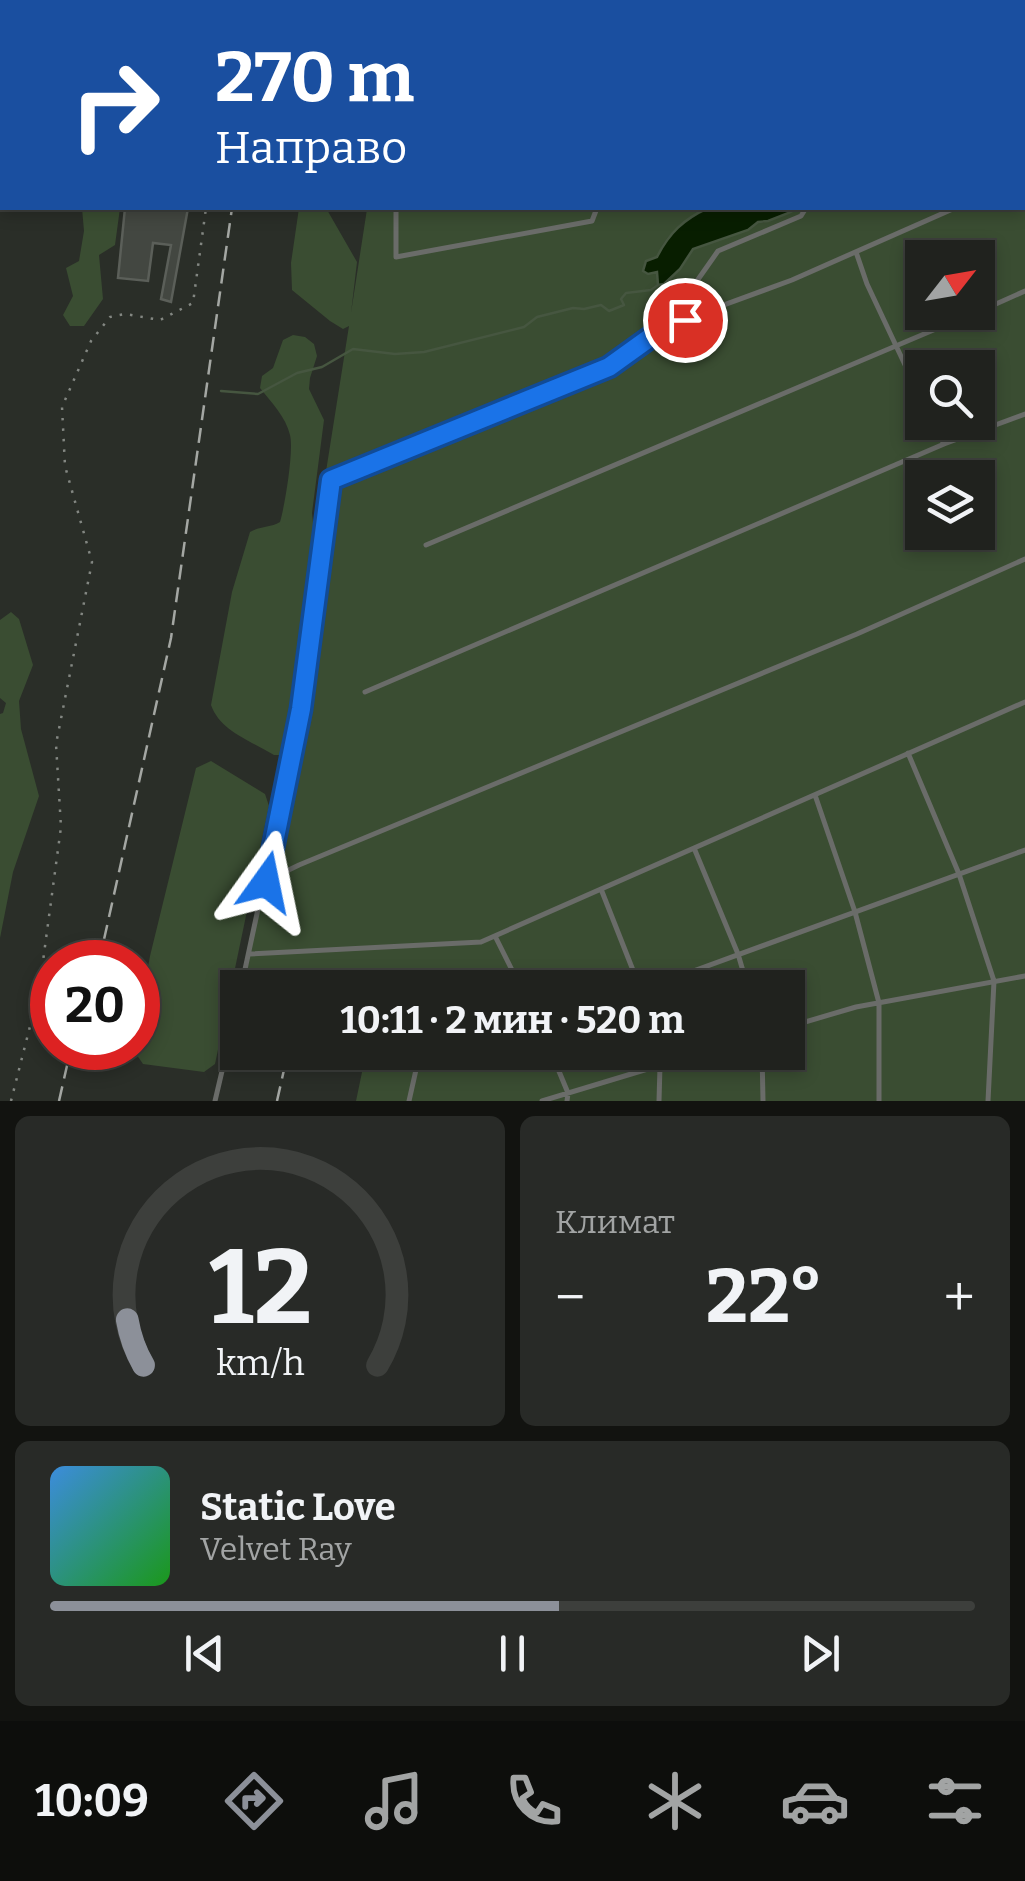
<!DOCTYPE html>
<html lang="ru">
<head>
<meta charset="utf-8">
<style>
	:root { --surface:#20221e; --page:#282a27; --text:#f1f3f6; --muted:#a2a4a4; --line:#3d3f3c; --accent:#8c9099 }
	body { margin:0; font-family:Bitter,serif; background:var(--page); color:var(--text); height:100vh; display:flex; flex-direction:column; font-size:38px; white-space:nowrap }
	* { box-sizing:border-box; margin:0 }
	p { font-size:32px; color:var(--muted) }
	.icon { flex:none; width:55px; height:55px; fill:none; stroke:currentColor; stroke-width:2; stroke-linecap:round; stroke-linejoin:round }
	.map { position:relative; height:1101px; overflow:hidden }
	.details { display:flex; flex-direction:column; gap:15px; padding:15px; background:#121310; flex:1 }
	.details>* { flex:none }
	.banner { position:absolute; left:0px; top:0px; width:1025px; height:210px; box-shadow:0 5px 15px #0003,0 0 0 2px var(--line); background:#1a4fa0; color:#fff; overflow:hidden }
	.needle { width:65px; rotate:59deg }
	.tools { position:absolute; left:905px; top:240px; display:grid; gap:20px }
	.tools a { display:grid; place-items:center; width:90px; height:90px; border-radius:0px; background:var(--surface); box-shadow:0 5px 15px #0003,0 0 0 2px var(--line); font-size:50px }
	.speed { position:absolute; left:30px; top:940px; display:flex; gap:20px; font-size:50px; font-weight:700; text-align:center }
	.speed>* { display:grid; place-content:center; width:130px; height:130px; border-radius:50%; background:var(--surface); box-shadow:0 5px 15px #0003,0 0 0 2px var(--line); line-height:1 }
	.speed .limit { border:15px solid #d22; background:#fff; color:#111 }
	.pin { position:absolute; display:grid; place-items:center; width:85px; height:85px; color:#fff; margin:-42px; border:5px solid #fff; border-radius:50%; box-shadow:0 2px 10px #0007 }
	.me { position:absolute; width:110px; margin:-55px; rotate:12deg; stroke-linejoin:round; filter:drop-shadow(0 0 8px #0008) }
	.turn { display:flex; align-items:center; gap:35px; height:210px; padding:0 50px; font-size:45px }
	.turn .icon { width:130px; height:130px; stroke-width:2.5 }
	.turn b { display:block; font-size:70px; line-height:85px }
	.big { font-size:75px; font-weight:700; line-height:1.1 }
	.details .widget { flex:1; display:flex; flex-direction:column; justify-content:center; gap:15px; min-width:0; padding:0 35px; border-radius:15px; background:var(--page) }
	.details .dial { align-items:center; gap:0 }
	.dial svg { height:260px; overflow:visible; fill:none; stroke:var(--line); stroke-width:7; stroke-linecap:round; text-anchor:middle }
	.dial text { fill:var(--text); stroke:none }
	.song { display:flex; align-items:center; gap:30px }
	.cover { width:120px; height:120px; border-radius:15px; background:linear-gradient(135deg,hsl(210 70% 55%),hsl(120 70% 35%)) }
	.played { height:10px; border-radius:5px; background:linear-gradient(90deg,var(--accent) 55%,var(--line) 55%) }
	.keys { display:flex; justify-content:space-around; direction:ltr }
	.heat { display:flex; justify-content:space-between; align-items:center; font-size:55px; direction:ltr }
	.details .tiles { flex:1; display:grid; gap:15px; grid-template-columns:1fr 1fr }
	.widget:last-child { grid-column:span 2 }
	.trip { position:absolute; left:220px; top:970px; width:585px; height:100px; border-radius:0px; background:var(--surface); box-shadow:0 5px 15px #0003,0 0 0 2px var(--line); font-weight:700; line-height:100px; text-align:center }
	.tabs { display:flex; height:160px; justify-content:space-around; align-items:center; background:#0d0e0c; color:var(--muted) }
	.tabs .icon { width:70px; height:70px }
	.tabs .current { color:var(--accent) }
	.tabs b { font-size:45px; color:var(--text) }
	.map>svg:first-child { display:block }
	.green { fill:#3a4d32; fill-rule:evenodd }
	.water { fill:#081e00; stroke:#465640; stroke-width:2.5 }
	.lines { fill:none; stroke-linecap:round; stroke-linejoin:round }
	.stream { stroke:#465640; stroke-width:2.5 }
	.building { fill:#434741; stroke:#5b5f59; stroke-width:2.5 }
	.path { stroke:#838782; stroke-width:2.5; stroke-dasharray:2.5 8; stroke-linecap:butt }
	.service { stroke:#6a6c69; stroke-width:5 }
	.rail { stroke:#a4a7a3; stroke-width:2.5; stroke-dasharray:15 8; stroke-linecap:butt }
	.route-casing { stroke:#114b97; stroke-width:25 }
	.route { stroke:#1a73e8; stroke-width:18 }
</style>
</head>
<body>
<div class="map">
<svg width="1025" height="1101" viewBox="0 0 1025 1101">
	<rect width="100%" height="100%" fill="#2a2e28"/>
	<path class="green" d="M 405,0 L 1025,0 L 1025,1101 L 356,1101 L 366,1053 L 788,1052 L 788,988 L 244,987 L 281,755 L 274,755 C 251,741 220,731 211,705 L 232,592 L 250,532 C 260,526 270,528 280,522 C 285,505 294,450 290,435 C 286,417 271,402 260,388 L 262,376 L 273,368 L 283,340 L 293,335 L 305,337 L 314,344 L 317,356 L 310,378 L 309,389 L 324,420 L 312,513 L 315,541 L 349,326 L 343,329 L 330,321 L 292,290 L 291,263 L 299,208 L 326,208 L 357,262 L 351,313 L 367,209 L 363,212 L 361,208 L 708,208 C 688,218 661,236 657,260 C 656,267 658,277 658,284 L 686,260 L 693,249 L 707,242 L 725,238 L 758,222 L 762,223 L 791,212 L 796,208 L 1022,208 L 1022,2 L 405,2 ZM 922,258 L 978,258 L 978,312 L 922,312 ZM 922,368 L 978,368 L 978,422 L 922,422 ZM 922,478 L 978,478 L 978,532 L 922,532 Z
		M 82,208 L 120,208 L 115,245 L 99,255 L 103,299 L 84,326 L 70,326 L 63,315 L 73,296 L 66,268 L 79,261 L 84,231 Z
		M 11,612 L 19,619 L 33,665 L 19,701 L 21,729 L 39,796 L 13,872 L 0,938 L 0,714 L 3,713 L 6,703 L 0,698 L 0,620 Z
		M 211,761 L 265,794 L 269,806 L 215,1064 L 204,1072 L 143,1064 L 132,1048 L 138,1048 L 138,1022 L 150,956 L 196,768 Z"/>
	<path class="water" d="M 708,208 L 796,208 L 791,212 L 768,221 L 758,222 L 748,230 L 693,249 L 680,269 L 664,284 L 658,285 L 657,272 L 648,274 L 643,271 L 646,261 L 657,257 C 669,233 684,219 708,208 Z"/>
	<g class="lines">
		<path class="stream" d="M 221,391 L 258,394 L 297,373 L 322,367 L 353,349 L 395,354 L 424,352 L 524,327 L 537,317 L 573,308 L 584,309 L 601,305 L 609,311 L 624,305 L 621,299 L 626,293 L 651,290 L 658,285"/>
	</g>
	<path class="building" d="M 125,208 L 188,208 L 171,302 L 161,299 L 171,245 L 153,243 L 148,281 L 118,278 Z"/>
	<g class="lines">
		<path class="path" d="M 231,0 L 231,2
			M 11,1101 L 39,991 L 61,827 L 56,744 L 92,562 L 65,466 L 62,407 L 91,341 L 110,317 L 125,314 L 160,320 L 193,303 L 206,208"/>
		<path class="service" d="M 34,0 L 35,2
			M 515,0 L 523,2
			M 413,2 L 414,0
			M 666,2 L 667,0
			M 904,2 L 907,0
			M 0,51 L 2,54
			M 1022,58 L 1025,56
			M 1022,180 L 1025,179
			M 396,208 L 396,257 L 592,221 L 597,208
			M 856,252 L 867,284 L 922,401
			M 978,312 L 1025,291
			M 669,325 L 792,280 L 955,208
			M 932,422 L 944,444
			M 426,545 L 976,312
			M 365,692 L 944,444 L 1025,414
			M 908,753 L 959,874 L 994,981 L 988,1101
			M 815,795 L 855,912 L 879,1003 L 879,1101
			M 694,848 L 738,954 L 748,988
			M 266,881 L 299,865 L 857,634 L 1025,559
			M 601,889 L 640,988
			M 495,936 L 521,988
			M 249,954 L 481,942 L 1025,702
			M 241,988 L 301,709 L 331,479 L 609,367 L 666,325 L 718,251 L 801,216 L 806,208
			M 647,988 L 1025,850
			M 788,1027 L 856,1007 L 1025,976
			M 444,1052 L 460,1056 L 469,1052
			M 551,1052 L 568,1093 L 567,1101
			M 657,1052 L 660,1066 L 659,1101
			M 762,1052 L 763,1101
			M 215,1101 L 238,1003
			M 409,1101 L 420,1052
			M 542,1101 L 704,1052"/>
		<path class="rail" d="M 263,2 L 263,0
			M 99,962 L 171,638 L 232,208
			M 59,1101 L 71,1048
			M 277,1101 L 288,1052"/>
	</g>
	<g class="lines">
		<defs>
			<path id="route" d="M 266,882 L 301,709 L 331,480 L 609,367 L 666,326 L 685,320"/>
		</defs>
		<use href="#route" class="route-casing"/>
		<use href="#route" class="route"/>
	</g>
</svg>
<div class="tools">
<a><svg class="needle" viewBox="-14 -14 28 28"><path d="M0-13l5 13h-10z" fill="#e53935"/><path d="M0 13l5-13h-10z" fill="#a2a4a4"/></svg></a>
<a><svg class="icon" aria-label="search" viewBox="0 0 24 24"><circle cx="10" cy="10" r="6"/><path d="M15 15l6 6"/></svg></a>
<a><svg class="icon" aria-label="layers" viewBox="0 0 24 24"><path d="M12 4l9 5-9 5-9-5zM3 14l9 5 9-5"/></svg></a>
</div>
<div class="speed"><div class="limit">20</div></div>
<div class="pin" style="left:685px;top:320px;background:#d93025"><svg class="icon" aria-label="arrive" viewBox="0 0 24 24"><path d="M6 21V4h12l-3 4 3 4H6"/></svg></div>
<svg class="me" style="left:266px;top:882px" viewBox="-20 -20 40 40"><path d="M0-17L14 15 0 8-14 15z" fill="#1a73e8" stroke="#fff" stroke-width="4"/></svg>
<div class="trip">10:11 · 2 мин · 520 m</div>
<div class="banner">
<div class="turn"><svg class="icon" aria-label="right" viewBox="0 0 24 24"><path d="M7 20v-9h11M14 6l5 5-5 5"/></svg><div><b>270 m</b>Направо</div></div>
</div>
</div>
<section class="details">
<div class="tiles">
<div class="widget dial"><svg viewBox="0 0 100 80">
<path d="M14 69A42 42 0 1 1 86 69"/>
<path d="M14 69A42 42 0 0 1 9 55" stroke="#8c9099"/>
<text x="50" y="56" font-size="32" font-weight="700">12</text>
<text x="50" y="72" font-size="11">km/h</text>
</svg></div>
<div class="widget"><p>Климат</p>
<div class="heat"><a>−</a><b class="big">22°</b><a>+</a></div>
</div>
<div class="widget">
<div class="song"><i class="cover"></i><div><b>Static Love</b><p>Velvet Ray</p></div></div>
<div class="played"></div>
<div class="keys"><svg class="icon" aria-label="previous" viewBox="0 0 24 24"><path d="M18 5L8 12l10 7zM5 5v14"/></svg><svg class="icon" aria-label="pause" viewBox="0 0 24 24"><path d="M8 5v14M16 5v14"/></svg><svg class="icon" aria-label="next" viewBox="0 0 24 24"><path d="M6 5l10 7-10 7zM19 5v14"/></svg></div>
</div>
</div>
</section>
<nav class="tabs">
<b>10:09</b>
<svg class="icon current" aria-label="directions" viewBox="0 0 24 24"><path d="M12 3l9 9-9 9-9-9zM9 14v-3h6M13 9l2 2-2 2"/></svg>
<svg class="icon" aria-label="music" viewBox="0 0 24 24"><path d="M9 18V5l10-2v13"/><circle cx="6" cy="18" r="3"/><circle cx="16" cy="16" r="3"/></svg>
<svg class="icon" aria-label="phone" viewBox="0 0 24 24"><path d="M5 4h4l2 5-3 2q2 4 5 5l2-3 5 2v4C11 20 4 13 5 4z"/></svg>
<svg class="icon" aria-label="climate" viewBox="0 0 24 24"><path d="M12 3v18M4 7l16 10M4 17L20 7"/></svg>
<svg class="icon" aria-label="car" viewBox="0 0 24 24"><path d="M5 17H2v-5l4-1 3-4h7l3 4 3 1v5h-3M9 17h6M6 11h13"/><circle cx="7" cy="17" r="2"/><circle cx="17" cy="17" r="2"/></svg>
<svg class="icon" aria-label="filters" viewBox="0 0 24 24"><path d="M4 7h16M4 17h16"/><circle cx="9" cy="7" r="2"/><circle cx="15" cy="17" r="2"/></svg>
</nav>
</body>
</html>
